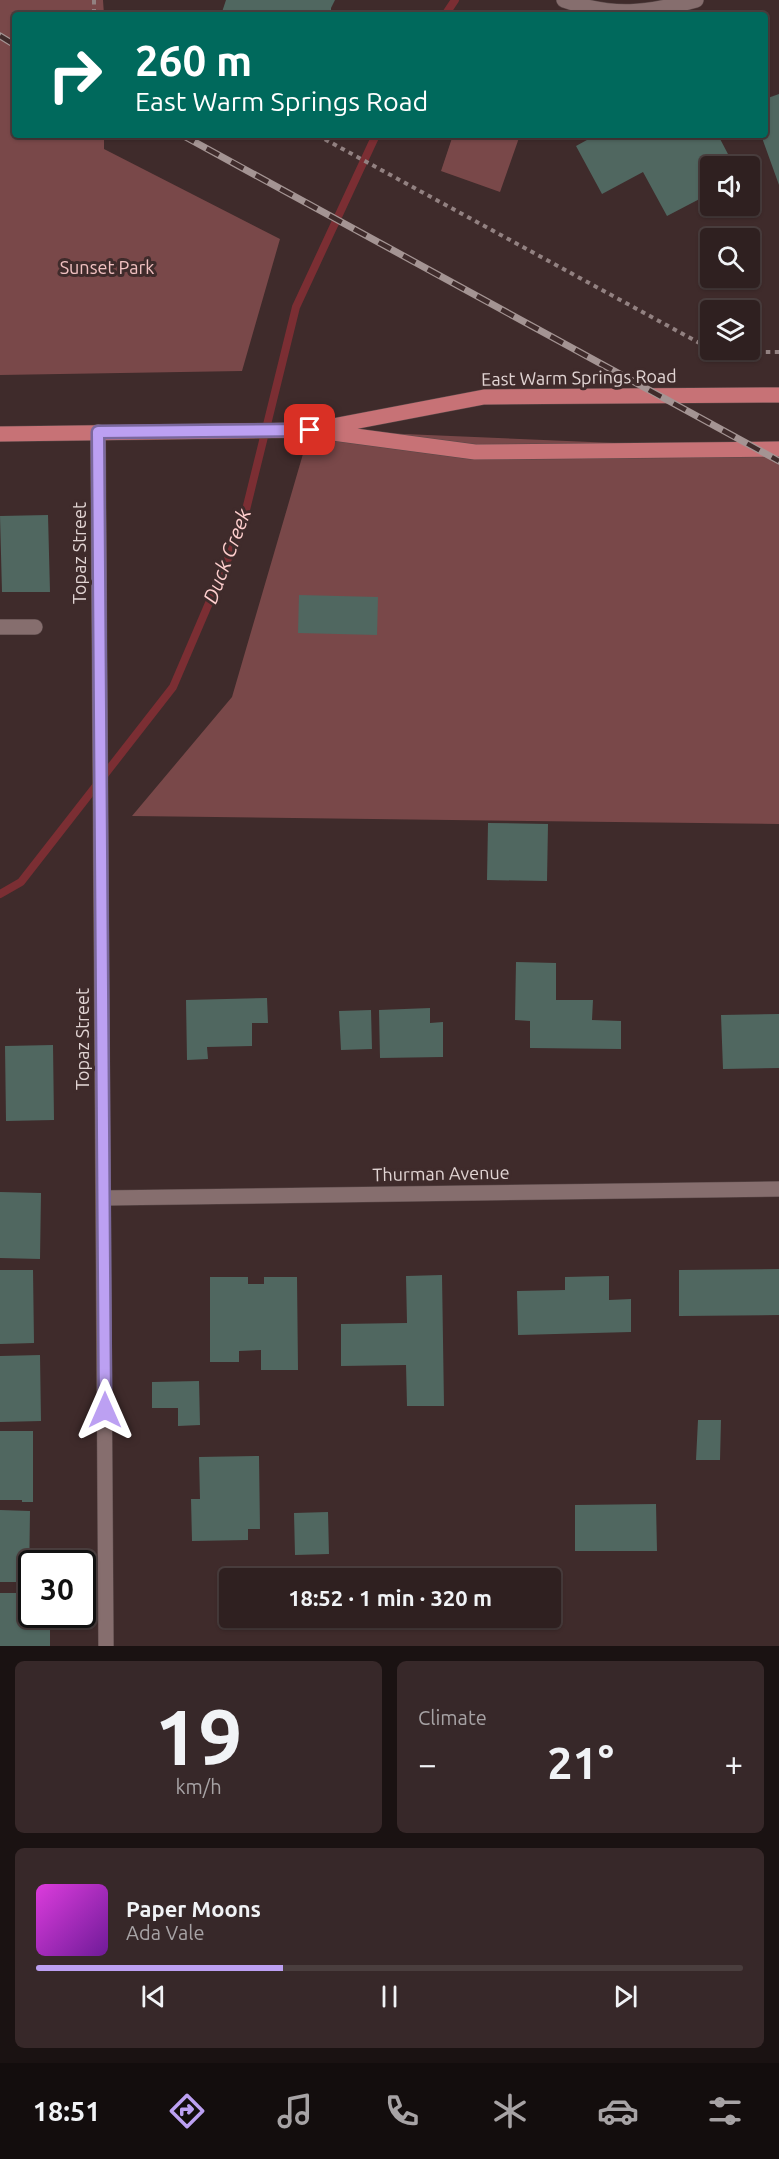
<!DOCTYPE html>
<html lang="en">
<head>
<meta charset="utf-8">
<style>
	:root { --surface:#2f2020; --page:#372829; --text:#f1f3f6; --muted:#a7a3a5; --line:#4a3e3e; --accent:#bca0f2 }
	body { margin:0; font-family:Ubuntu,sans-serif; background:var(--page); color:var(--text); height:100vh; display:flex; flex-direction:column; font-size:22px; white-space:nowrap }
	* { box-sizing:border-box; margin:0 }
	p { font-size:20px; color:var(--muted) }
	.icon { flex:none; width:33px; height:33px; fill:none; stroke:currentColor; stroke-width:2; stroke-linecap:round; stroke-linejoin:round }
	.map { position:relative; height:1646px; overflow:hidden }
	.side { display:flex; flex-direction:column; gap:15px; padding:15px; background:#1a1212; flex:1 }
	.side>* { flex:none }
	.hud { position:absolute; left:12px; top:12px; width:756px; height:126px; border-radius:6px; box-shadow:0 2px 4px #0004,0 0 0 2px var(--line); background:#00695c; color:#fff; overflow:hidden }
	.controls { position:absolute; left:700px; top:156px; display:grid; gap:12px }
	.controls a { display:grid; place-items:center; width:60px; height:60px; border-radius:6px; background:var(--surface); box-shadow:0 2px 4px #0004,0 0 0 2px var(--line); font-size:30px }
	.speed { position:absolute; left:18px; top:1550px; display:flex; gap:12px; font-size:30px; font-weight:700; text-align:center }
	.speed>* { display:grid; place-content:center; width:78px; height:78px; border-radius:50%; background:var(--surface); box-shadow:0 2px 4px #0004,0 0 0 2px var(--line); line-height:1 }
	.speed .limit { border:3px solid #111; border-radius:9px; background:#fff; color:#111 }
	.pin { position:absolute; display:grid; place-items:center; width:51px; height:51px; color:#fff; margin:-26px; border-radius:12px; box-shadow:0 3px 9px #0006 }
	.me { position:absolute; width:66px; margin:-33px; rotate:0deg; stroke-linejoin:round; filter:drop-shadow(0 0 4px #0008) }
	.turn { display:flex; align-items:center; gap:21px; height:126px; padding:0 24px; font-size:27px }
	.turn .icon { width:78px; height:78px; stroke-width:2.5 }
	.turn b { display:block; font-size:42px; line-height:51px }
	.big { font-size:45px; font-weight:700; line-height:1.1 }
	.side .tile { flex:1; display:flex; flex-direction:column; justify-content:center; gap:9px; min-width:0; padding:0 21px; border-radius:9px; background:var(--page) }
	.side .dial { align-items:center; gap:0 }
	.dial b { font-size:78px; line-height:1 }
	.song { display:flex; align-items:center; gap:18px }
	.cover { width:72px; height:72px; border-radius:9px; background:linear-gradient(135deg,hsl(300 70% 55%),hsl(280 70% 35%)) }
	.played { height:6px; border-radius:3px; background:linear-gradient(90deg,var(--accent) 35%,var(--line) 35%) }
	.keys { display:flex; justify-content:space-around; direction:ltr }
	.heat { display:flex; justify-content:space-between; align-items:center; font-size:33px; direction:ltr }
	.side .tiles { flex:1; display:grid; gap:15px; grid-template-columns:1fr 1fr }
	.tile:last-child { grid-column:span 2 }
	.trip { position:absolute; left:219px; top:1568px; width:342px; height:60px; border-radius:6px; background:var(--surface); box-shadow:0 2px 4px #0004,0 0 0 2px var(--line); font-weight:700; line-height:60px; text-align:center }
	.tabs { display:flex; height:96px; justify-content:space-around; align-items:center; background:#130d0d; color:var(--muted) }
	.tabs .icon { width:42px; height:42px }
	.tabs .current { color:var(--accent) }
	.tabs b { font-size:27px; color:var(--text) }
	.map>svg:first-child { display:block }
	.green { fill:#794849 }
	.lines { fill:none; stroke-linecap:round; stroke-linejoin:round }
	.stream { stroke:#7b2e33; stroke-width:8 }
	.building { fill:#506760 }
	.street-casing { stroke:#5a4949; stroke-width:16 }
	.primary-casing { stroke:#5a4949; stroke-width:16 }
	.path { stroke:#928181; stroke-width:4; stroke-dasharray:4.5 4.5; stroke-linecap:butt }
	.street { stroke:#866e6e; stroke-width:15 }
	.primary { stroke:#c77276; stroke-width:15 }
	.rail-casing { stroke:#a49493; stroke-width:7 }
	.rail { stroke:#3f2b2b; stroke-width:4.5; stroke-dasharray:14; stroke-linecap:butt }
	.route-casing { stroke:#7a689d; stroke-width:15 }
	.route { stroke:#bca0f2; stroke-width:10 }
	.labels { text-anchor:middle; stroke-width:6; stroke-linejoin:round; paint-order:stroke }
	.park-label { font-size:18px; fill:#f1c1c1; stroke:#3f2b2b }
	.street-label { font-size:18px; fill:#e1d4d3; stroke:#3f2b2b }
	.water-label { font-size:20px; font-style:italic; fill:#ffcfce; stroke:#3f2b2b }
</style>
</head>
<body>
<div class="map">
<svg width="779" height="1646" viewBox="0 0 779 1646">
	<rect width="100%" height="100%" fill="#3f2b2b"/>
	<path class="green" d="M 0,0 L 103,0 L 104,15 L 15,15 L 15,135 L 104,135 L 104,149 L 280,239 L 242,371 L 0,375 Z
		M 453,135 L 520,135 L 500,192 L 441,171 Z
		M 310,430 L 757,449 L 779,461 L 779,824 L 132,816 L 232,697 Z"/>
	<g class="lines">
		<path class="stream" d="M 445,15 L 455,0
			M 0,894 L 21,882 L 173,687 L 242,526 L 296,307 L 376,135"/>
	</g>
	<path class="building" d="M 226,0 L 335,0 L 331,8 L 331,15 L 221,15 Z
		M 779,94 L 779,185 L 761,135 L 765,135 L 766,125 L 765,99 Z
		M 596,135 L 629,135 L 631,140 L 640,135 L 718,135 L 729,156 L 713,164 L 714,166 L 711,166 L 711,193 L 667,216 L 643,172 L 602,194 L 576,146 Z
		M 48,515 L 50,592 L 2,592 L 0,516 Z
		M 299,595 L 378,597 L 377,635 L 298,633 Z
		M 488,823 L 548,824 L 547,881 L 487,880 Z
		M 516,962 L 556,963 L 556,1000 L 593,1000 L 592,1020 L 621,1021 L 621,1049 L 530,1048 L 530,1021 L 515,1020 Z
		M 267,998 L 268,1023 L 252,1023 L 252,1046 L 207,1047 L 208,1059 L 187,1060 L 186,1000 Z
		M 430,1008 L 430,1023 L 443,1022 L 443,1057 L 380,1058 L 379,1010 Z
		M 371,1010 L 372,1049 L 341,1050 L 339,1011 Z
		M 779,1014 L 779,1068 L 723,1069 L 721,1015 Z
		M 53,1045 L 54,1120 L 6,1121 L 5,1046 Z
		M 0,1192 L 41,1193 L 40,1259 L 0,1258 Z
		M 779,1269 L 779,1315 L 679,1316 L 679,1270 Z
		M 0,1270 L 33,1270 L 34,1343 L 0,1344 Z
		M 442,1275 L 444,1406 L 407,1406 L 406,1365 L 341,1366 L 341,1324 L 407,1323 L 406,1276 Z
		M 609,1276 L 609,1300 L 631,1299 L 631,1332 L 518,1335 L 517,1291 L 565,1290 L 565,1277 Z
		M 210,1277 L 248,1277 L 248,1284 L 264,1284 L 264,1277 L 297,1277 L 298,1370 L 261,1370 L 261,1350 L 239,1351 L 239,1362 L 210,1362 Z
		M 40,1355 L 41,1421 L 0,1422 L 0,1356 Z
		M 199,1381 L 200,1425 L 178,1426 L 178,1408 L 152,1408 L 152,1382 Z
		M 698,1420 L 721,1420 L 720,1460 L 696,1460 Z
		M 0,1431 L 33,1431 L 33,1502 L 22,1502 L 22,1500 L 0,1500 Z
		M 259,1456 L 260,1529 L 248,1529 L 248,1540 L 192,1541 L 191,1499 L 200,1499 L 199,1457 Z
		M 656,1504 L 657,1551 L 575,1551 L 575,1505 Z
		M 0,1510 L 30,1511 L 29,1582 L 0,1582 Z
		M 328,1512 L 329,1554 L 295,1555 L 294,1513 Z
		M 0,1593 L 32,1593 L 32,1614 L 41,1614 L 41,1618 L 50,1618 L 50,1646 L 0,1646 Z"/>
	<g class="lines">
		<defs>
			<path id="street" d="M 564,0 C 612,18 648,13 696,0
				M 98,432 L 106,1646
				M 0,627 L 35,627
				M 103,1198 L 779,1189"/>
			<path id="primary" d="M 322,428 L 484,397 L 779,395
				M 0,434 L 310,430 L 475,452 L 779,449"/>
		</defs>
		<use href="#street" class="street-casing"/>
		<use href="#primary" class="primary-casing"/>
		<path class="path" d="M 94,0 L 94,15
			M 317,135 L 716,352 L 779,352"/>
		<use href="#street" class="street"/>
		<use href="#primary" class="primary"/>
		<defs>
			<path id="rail" d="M 0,36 L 15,45
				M 182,135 L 779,461"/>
		</defs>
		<use href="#rail" class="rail-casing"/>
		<use href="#rail" class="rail"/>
	</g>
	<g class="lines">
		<defs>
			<path id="route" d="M 105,1410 L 98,432 L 310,430"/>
		</defs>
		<use href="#route" class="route-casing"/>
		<use href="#route" class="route"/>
	</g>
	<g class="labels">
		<g class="park-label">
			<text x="107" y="274">Sunset Park</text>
		</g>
		<g class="street-label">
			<text transform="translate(579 378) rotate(-1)" y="6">East Warm Springs Road</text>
			<text transform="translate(80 553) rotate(-90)" y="6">Topaz Street</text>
			<text transform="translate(83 1039) rotate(-90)" y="6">Topaz Street</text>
			<text transform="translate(441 1174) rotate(-1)" y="6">Thurman Avenue</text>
		</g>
		<g class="water-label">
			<text transform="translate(227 556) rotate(-69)" y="7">Duck Creek</text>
		</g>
	</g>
</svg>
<div class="controls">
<a><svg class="icon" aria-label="sound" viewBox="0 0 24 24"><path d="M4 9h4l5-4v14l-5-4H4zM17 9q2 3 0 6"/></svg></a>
<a><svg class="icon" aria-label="search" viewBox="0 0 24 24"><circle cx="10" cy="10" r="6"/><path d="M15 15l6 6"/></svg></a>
<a><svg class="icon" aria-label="layers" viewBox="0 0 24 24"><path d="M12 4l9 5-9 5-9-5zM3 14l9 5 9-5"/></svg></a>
</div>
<div class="speed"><div class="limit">30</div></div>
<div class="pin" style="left:310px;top:430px;background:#d93025"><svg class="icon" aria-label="arrive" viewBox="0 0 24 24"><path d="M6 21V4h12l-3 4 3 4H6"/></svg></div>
<svg class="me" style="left:105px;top:1410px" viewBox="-20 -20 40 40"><path d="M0-17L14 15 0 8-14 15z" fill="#bca0f2" stroke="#fff" stroke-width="4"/></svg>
<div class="trip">18:52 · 1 min · 320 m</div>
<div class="hud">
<div class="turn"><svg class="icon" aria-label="right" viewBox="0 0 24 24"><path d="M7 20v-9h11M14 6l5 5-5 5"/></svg><div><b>260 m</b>East Warm Springs Road</div></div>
</div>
</div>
<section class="side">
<div class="tiles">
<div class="tile dial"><b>19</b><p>km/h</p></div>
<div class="tile"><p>Climate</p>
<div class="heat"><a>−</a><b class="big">21°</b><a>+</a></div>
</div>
<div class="tile">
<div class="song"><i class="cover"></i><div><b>Paper Moons</b><p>Ada Vale</p></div></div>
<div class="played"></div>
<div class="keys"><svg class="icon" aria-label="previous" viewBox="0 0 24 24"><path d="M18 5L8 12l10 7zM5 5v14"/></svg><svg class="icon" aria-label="pause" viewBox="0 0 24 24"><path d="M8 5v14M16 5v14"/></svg><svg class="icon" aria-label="next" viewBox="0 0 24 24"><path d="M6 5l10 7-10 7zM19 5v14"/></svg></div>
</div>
</div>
</section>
<nav class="tabs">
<b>18:51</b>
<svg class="icon current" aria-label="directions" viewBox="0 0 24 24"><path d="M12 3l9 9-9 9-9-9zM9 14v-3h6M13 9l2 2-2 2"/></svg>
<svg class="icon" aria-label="music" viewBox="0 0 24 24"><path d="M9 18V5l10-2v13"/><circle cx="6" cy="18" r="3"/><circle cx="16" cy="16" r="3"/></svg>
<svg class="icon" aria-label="phone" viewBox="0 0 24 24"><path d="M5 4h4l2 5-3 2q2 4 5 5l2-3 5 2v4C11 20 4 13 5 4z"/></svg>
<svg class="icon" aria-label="climate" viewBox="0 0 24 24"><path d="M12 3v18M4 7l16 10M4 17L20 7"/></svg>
<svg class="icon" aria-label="car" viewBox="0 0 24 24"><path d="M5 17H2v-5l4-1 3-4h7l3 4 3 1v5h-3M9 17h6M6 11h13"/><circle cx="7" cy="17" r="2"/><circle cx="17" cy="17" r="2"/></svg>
<svg class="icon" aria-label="filters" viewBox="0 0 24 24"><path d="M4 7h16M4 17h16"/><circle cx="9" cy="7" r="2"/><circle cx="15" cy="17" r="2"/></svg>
</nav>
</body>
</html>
